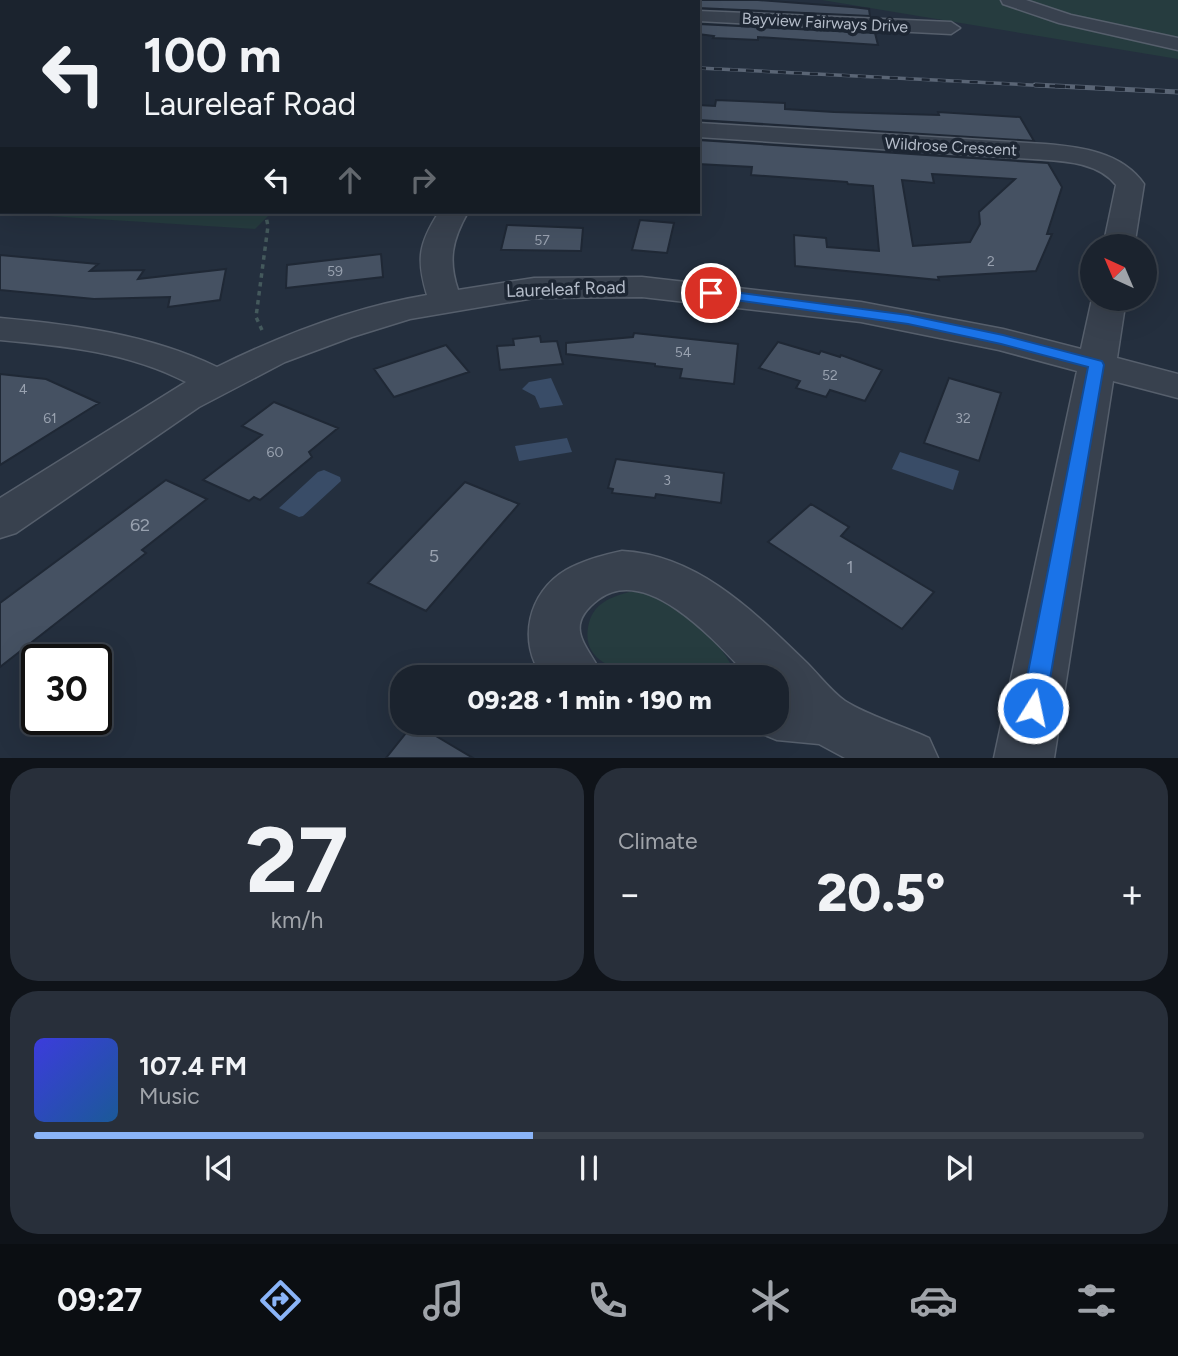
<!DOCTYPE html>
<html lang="en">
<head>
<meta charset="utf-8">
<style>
	:root { --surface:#1b232e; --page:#282f3a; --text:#f1f3f6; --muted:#a0a4aa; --line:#39404a; --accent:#8ab4f8 }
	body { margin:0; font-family:Figtree,sans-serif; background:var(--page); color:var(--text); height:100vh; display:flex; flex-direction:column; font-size:26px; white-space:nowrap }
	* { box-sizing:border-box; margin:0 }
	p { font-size:23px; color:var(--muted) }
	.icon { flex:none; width:38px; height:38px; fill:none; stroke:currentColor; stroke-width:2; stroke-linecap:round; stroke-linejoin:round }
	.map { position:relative; height:758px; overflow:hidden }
	.panel { display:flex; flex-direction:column; gap:10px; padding:10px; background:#0f1319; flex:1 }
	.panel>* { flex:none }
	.hud { position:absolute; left:0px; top:0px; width:700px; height:214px; box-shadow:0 7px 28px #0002,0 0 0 2px var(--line); background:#1b232e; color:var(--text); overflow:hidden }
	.needle { width:46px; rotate:316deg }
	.controls { position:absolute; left:1080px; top:234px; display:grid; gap:14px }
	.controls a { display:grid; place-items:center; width:77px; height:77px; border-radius:50%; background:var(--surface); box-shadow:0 7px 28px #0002,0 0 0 2px var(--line); font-size:35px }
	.speed { position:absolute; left:21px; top:644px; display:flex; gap:14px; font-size:35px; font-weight:700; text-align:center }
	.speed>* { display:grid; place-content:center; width:91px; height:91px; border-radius:50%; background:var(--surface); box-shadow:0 7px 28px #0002,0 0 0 2px var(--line); line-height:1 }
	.speed .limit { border:4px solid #111; border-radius:10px; background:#fff; color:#111 }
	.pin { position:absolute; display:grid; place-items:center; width:60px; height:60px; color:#fff; margin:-30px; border:4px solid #fff; border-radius:50%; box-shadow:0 2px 7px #0007 }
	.me { position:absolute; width:77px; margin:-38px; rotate:10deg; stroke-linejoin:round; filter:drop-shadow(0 0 5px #0008) }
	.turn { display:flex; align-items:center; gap:24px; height:147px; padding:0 28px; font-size:32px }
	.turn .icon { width:91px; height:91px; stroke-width:2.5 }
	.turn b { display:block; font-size:49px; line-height:60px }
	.lanes { display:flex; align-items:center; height:66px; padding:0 28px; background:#0003; justify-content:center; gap:35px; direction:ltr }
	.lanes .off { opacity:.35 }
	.big { font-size:52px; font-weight:800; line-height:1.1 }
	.panel .card { flex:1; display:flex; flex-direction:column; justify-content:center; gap:10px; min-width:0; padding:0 24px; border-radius:28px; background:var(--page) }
	.panel .dial { align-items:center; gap:0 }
	.dial b { font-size:91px; line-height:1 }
	.song { display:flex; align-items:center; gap:21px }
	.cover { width:84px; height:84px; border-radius:10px; background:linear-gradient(135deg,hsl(240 70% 55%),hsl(210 70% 35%)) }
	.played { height:7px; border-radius:4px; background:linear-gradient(90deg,var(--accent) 45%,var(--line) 45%) }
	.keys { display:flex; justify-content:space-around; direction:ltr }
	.heat { display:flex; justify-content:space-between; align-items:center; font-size:38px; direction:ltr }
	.panel .tiles { flex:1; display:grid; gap:10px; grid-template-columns:1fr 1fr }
	.card:last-child { grid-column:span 2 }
	.trip { position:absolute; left:390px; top:665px; width:399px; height:70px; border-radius:28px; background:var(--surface); box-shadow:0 7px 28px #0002,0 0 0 2px var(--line); font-weight:800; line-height:70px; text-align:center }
	.tabs { display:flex; height:112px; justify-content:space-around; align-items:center; background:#0b0e12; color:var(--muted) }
	.tabs .icon { width:49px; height:49px }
	.tabs .on { color:var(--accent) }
	.tabs b { font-size:32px; color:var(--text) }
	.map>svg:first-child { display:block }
	.green { fill:#263c3f }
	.water { fill:#394c67 }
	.building { fill:#455162; stroke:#1f2835; stroke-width:2; fill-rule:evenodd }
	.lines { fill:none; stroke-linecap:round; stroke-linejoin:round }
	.minor-casing { stroke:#565f6c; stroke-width:3 }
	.path { stroke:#44595c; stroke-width:3.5; stroke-dasharray:4.5 4.5; stroke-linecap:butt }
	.minor { fill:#38414e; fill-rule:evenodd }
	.rail-far1-casing { stroke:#5a6575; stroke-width:3.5 }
	.rail-casing { stroke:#5a6575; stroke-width:5 }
	.rail-far1 { stroke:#1d2633; stroke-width:2.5; stroke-dasharray:8; stroke-linecap:butt }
	.rail { stroke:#1d2633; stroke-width:3.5; stroke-dasharray:10; stroke-linecap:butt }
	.route { fill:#1a73e8; stroke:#114b97; stroke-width:2 }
	.labels { text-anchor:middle; stroke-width:7; stroke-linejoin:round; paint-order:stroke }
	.number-label { font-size:14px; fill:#98a1af }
	.far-street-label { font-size:16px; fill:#b4bcc9; stroke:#1d2633 }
	.street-label { font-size:18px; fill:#b4bcc9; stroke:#1d2633 }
	.near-number-label { font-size:18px; fill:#98a1af }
</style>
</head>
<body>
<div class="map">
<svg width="1178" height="758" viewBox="0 0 1178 758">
	<rect width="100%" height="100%" fill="#242f3e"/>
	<path class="green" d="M 822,0 L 1178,0 L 1178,59 Z
		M 2,125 L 2,212 L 272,212 L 255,229 L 0,213 Z
		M 629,592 C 636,592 644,591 651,593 C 672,601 731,649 733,672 L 729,677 C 694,677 572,688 589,623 C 594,603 611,597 629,592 Z"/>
	<path class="water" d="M 551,378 L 563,405 L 540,408 L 535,396 L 522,389 L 529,382 Z
		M 567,438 L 572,452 L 519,461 L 515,446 Z
		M 900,452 L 959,471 L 953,490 L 892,469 Z
		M 324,470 L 340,477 L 341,481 L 303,516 L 299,517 L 279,508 L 318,472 Z"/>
	<path class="building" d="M 698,0 L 758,0 L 852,7 L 869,9 L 870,16 L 698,8 Z
		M 698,24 L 875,33 L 878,45 L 758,37 L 758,40 L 713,38 L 714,36 L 698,34 Z
		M 716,100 L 785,103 L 785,109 L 834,112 L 939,115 L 938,112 L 1020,117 L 1034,141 L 698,120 L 698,105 L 715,106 Z
		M 698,140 L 1048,163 L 1062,187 L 1047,234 L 1052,234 L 1036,271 L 938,277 L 939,280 L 795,266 L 794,235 L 826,238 L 827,247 L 879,251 L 873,186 L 848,184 L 847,182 L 751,175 L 752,167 L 698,164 ZM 932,174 L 1015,179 L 979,212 L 980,224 L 970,242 L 913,246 L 902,180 L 934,183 Z
		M 640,220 L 674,223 L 667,253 L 632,250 Z
		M 507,225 L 583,228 L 581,251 L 501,250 Z
		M 381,254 L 383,277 L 286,288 L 287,265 Z
		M 0,255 L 98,264 L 90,271 L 144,270 L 138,279 L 226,269 L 220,300 L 168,307 L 170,297 L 94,299 L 0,290 Z
		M 634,333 L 738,344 L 734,384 L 680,378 L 682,369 L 655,366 L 655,364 L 566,354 L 566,343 L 633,337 Z
		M 540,336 L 541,342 L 557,341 L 563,364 L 500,370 L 497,346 L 514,345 L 513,339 Z
		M 778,342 L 819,354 L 821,351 L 840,357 L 841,355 L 882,370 L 865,401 L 830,390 L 826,397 L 796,388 L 800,381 L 759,368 Z
		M 446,345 L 469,372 L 394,397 L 374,369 Z
		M 0,374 L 46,379 L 99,403 L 0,465 Z
		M 949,378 L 1001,393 L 979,461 L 924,443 Z
		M 274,402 L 338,428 L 309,452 L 312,457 L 260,500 L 254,497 L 249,501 L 203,480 L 262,435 L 242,426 Z
		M 616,459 L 724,473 L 721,503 L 656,494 L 655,498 L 612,493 L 613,489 L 608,488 Z
		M 166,480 L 207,499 L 142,550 L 146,553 L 0,667 L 0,603 Z
		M 465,482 L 519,504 L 426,611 L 368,583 Z
		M 811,504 L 849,527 L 841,536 L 934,592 L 902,629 L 768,542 Z
		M 414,723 L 473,758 L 386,758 Z"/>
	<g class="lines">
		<defs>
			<path id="minor" d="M 328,0 L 387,0 L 386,2 Z
				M 463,0 L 486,0 L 487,2 L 464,2 Z
				M 579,0 L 595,0 L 578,2 Z
				M 1001,0 L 1026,0 L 1071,15 L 1178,38 L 1178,50 L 1059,23 L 1003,4 Z
				M 698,11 L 951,22 L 960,28 L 951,34 L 698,21 Z
				M 698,123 L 1045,144 C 1081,147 1122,152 1144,184 L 1134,247 L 1103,247 L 1116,185 C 1097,161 1061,161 1033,159 L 698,137 Z
				M 439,212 L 468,212 C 452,240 448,260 458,290 L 534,278 L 642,277 L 861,302 L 1003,329 L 1081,349 L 1092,299 L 1126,299 L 1117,358 L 1178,374 L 1178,398 L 1113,381 L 1054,758 L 994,758 L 1077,371 L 999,350 L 861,322 L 642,297 L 534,298 L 410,319 L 352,337 L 285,362 L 199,407 L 16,533 L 0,538 L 0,498 L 186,382 C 128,352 65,346 0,340 L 0,318 C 75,325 148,334 217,367 C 282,335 354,307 427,295 C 416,259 419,243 439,212 Z
				M 622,551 C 699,555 755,613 807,663 C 819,675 831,691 845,701 C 867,715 905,727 929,738 L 938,758 L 845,758 L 819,744 L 777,740 L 757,732 L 752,723 L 777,723 L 777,677 L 749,677 C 718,644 648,563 599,599 C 560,628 590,647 603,677 L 543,677 C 517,642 528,592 566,570 C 584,560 603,555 622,551 Z"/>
		</defs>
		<use href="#minor" class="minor-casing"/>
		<path class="path" d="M 262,330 L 256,317 L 268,226 L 265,212"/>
		<use href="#minor" class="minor"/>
		<defs>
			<path id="rail-far1" d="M 698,68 L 1070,87"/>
			<path id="rail" d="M 1035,85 L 1178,92"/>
		</defs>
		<use href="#rail-far1" class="rail-far1-casing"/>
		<use href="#rail" class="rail-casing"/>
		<use href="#rail-far1" class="rail-far1"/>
		<use href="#rail" class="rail"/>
	</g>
	<path class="route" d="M 711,289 L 908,315 L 1003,335 L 1102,361 L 1104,365 L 1045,708 L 1042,715 L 1033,718 L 1025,715 L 1021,708 L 1088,367 L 1001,344 L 908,324 L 706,296 L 706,290 Z"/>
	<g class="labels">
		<g class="number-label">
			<text x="542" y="245">57</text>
			<text x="991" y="266">2</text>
			<text x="335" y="276">59</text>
			<text x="683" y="357">54</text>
			<text x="830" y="380">52</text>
			<text x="23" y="394">4</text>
			<text x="50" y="423">61</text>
			<text x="963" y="423">32</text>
			<text x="275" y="457">60</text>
			<text x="667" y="485">3</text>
		</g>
		<g class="far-street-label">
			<text transform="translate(825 22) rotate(3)" y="6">Bayview Fairways Drive</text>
			<text transform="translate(951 146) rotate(3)" y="6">Wildrose Crescent</text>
		</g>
		<g class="street-label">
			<text transform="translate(566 289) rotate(-2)" y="6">Laureleaf Road</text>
		</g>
		<g class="near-number-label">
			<text x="140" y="531">62</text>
			<text x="434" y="562">5</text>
			<text x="850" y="573">1</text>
		</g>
	</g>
</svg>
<div class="controls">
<a><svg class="needle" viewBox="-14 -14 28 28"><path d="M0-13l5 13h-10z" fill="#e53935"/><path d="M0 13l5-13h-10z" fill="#a0a4aa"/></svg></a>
</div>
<div class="speed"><div class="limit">30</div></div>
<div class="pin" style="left:711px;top:293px;background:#d93025"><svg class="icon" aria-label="arrive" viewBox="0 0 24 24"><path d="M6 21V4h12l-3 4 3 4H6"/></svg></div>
<svg class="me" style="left:1033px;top:708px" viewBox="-20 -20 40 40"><circle r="17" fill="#1a73e8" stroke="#fff" stroke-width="3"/><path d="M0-11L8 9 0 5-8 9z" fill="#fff"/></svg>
<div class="trip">09:28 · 1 min · 190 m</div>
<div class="hud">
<div class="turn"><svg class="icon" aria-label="left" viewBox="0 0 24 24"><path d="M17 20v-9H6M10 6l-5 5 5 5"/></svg><div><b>100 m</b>Laureleaf Road</div></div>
<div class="lanes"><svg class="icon" aria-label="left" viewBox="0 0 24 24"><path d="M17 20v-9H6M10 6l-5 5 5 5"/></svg><svg class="icon off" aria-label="ahead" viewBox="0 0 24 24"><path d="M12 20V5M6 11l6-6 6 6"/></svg><svg class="icon off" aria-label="right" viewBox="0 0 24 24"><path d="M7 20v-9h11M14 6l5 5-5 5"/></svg></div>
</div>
</div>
<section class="panel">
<div class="tiles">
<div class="card dial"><b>27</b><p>km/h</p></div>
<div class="card"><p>Climate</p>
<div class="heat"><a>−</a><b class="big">20.5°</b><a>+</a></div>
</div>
<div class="card">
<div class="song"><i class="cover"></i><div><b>107.4 FM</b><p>Music</p></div></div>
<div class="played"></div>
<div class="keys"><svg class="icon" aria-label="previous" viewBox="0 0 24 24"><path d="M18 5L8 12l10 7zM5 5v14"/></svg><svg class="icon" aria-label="pause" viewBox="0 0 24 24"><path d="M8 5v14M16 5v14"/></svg><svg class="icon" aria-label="next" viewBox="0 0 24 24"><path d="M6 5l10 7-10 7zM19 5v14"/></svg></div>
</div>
</div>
</section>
<nav class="tabs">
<b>09:27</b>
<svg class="icon on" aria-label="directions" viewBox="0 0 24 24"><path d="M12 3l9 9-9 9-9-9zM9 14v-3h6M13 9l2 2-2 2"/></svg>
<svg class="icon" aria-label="music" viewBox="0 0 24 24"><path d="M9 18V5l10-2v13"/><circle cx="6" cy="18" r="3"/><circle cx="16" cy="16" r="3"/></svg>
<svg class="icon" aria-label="phone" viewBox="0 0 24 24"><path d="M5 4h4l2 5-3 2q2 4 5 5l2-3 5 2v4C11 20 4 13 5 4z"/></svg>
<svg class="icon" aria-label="climate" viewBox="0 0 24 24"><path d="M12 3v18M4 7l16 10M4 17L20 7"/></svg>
<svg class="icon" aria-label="car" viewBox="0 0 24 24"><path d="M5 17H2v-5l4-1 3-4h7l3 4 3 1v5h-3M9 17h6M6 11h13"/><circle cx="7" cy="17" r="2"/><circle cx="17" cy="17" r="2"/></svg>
<svg class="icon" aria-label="filters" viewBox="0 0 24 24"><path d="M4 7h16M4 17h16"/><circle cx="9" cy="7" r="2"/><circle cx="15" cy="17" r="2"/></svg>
</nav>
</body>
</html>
